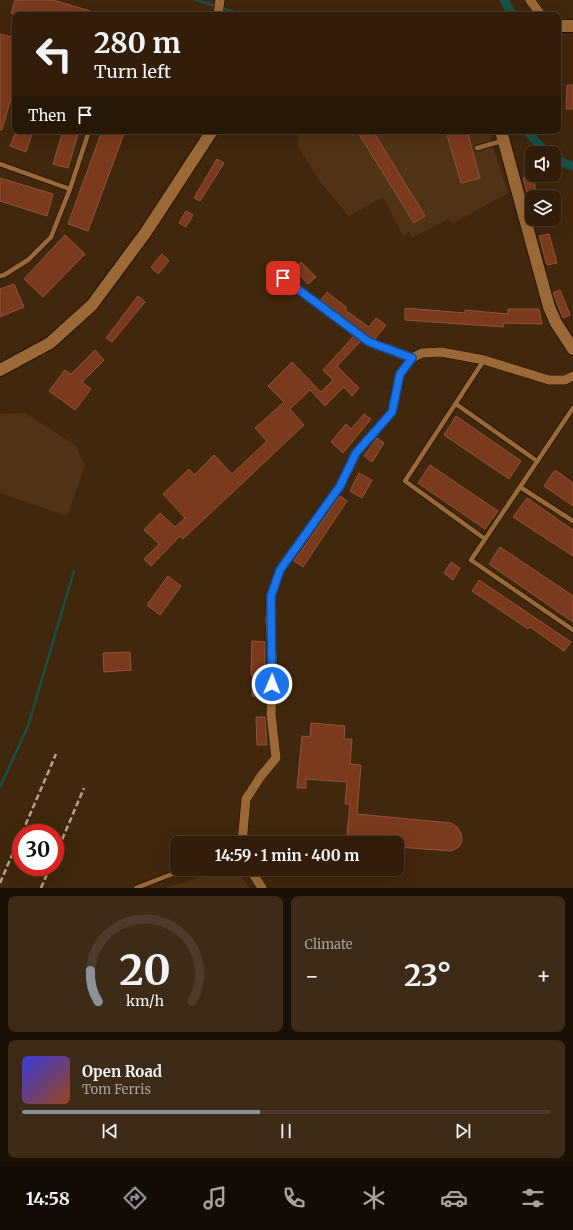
<!DOCTYPE html>
<html lang="en">
<head>
<meta charset="utf-8">
<style>
	:root { --surface:#311d09; --page:#3d2a17; --text:#f1f3f6; --muted:#a8a29c; --line:#4c3b2a; --accent:#8c9099 }
	body { margin:0; font-family:Merriweather,serif; background:var(--page); color:var(--text); height:100vh; display:flex; flex-direction:column; font-size:15px; white-space:nowrap }
	* { box-sizing:border-box; margin:0 }
	p { font-size:13px; color:var(--muted) }
	.icon { flex:none; width:22px; height:22px; fill:none; stroke:currentColor; stroke-width:2; stroke-linecap:round; stroke-linejoin:round }
	.map { position:relative; height:888px; overflow:hidden }
	.sheet { display:flex; flex-direction:column; gap:8px; padding:8px; background:#1b1005; flex:1 }
	.sheet>* { flex:none }
	.banner { position:absolute; left:12px; top:12px; width:549px; height:122px; border-radius:8px; box-shadow:0 4px 16px #0002,0 0 0 1px var(--line); background:#311d09; color:var(--text); overflow:hidden }
	.controls { position:absolute; left:525px; top:146px; display:grid; gap:8px }
	.controls a { display:grid; place-items:center; width:36px; height:36px; border-radius:8px; background:var(--surface); box-shadow:0 4px 16px #0002,0 0 0 1px var(--line); font-size:20px }
	.speed { position:absolute; left:12px; top:824px; display:flex; gap:8px; font-size:20px; font-weight:700; text-align:center }
	.speed>* { display:grid; place-content:center; width:52px; height:52px; border-radius:50%; background:var(--surface); box-shadow:0 4px 16px #0002,0 0 0 1px var(--line); line-height:1 }
	.speed .limit { border:6px solid #d22; background:#fff; color:#111 }
	.pin { position:absolute; display:grid; place-items:center; width:34px; height:34px; color:#fff; margin:-17px; border-radius:8px; box-shadow:0 2px 6px #0006 }
	.me { position:absolute; width:44px; margin:-22px; rotate:1deg; stroke-linejoin:round; filter:drop-shadow(0 0 3px #0008) }
	.turn { display:flex; align-items:center; gap:14px; height:84px; padding:0 16px; font-size:18px }
	.turn .icon { width:52px; height:52px; stroke-width:2.5 }
	.turn b { display:block; font-size:28px; line-height:34px }
	.then { display:flex; align-items:center; height:38px; padding:0 16px; background:#0003; gap:8px; font-size:15px }
	.big { font-size:30px; font-weight:700; line-height:1.1 }
	.sheet .widget { flex:1; display:flex; flex-direction:column; justify-content:center; gap:6px; min-width:0; padding:0 14px; border-radius:8px; background:var(--page) }
	.sheet .dial { align-items:center; gap:0 }
	.dial svg { height:104px; overflow:visible; fill:none; stroke:var(--line); stroke-width:7; stroke-linecap:round; text-anchor:middle }
	.dial text { fill:var(--text); stroke:none }
	.song { display:flex; align-items:center; gap:12px }
	.cover { width:48px; height:48px; border-radius:6px; background:linear-gradient(135deg,hsl(240 70% 55%),hsl(20 70% 35%)) }
	.played { height:4px; border-radius:2px; background:linear-gradient(90deg,var(--accent) 45%,var(--line) 45%) }
	.keys { display:flex; justify-content:space-around; direction:ltr }
	.heat { display:flex; justify-content:space-between; align-items:center; font-size:22px; direction:ltr }
	.sheet .tiles { flex:1; display:grid; gap:8px; grid-template-columns:1fr 1fr }
	.widget:last-child { grid-column:span 2 }
	.trip { position:absolute; left:170px; top:836px; width:234px; height:40px; border-radius:8px; background:var(--surface); box-shadow:0 4px 16px #0002,0 0 0 1px var(--line); font-weight:700; line-height:40px; text-align:center }
	.tabs { display:flex; height:64px; justify-content:space-around; align-items:center; background:#140c04; color:var(--muted) }
	.tabs .icon { width:28px; height:28px }
	.tabs .on { color:var(--accent) }
	.tabs b { font-size:18px; color:var(--text) }
	.map>svg:first-child { display:block }
	.built { fill:#503315 }
	.lines { fill:none; stroke-linecap:round; stroke-linejoin:round }
	.stream { stroke:#185149; stroke-width:2.5 }
	.canal { stroke:#185149; stroke-width:9 }
	.building { fill:#7b3a1e; stroke:#915339 }
	.lane-casing { stroke:#211204; stroke-width:6 }
	.street-casing { stroke:#211204; stroke-width:10 }
	.secondary-casing { stroke:#211204; stroke-width:14 }
	.lane { stroke:#9b6938; stroke-width:4.5 }
	.street { stroke:#9b6938; stroke-width:9 }
	.secondary { stroke:#9b6938; stroke-width:12 }
	.rail { stroke:#b8a089; stroke-width:2.5; stroke-dasharray:6 3; stroke-linecap:butt }
	.route-casing { stroke:#114b97; stroke-width:10 }
	.route { stroke:#1a73e8; stroke-width:7 }
</style>
</head>
<body>
<div class="map">
<svg width="573" height="888" viewBox="0 0 573 888">
	<rect width="100%" height="100%" fill="#41270c"/>
	<path class="built" d="M 308,131 L 488,131 L 508,193 L 452,224 L 448,219 L 412,238 L 409,232 L 403,236 L 383,197 L 349,216 L 320,182 L 297,145 L 299,134 L 307,133 Z
		M 25,413 L 75,445 L 85,465 L 67,516 L 0,493 L 0,414 Z
		M 228,869 L 236,869 L 249,888 L 164,888 Z"/>
	<g class="lines">
		<path class="stream" d="M 196,0 L 216,6
			M 221,8 L 245,15
			M 0,787 L 28,726 L 74,571"/>
		<path class="canal" d="M 504,0 L 513,15
			M 527,131 L 540,146 L 550,153
			M 554,156 L 564,163 L 573,166"/>
	</g>
	<path class="building" d="M 15,0 L 53,0 L 97,13 L 97,15 L 18,15 L 11,13 Z
		M 0,34 L 15,38 L 15,84 L 2,130 L 0,130 Z
		M 567,85 L 573,85 L 573,109 L 566,109 Z
		M 16,131 L 33,131 L 26,152 L 10,146 Z
		M 63,131 L 79,131 L 68,168 L 53,164 Z
		M 102,131 L 125,131 L 88,231 L 68,224 Z
		M 364,131 L 373,131 L 425,216 L 414,223 L 359,134 Z
		M 446,131 L 467,131 L 480,178 L 461,183 Z
		M 217,159 L 224,163 L 200,201 L 194,198 Z
		M 532,176 L 538,197 L 528,197 L 523,178 Z
		M 0,178 L 53,194 L 47,216 L 0,201 Z
		M 186,211 L 193,215 L 186,227 L 179,223 Z
		M 549,234 L 557,263 L 547,265 L 539,236 Z
		M 65,235 L 85,254 L 43,297 L 24,279 Z
		M 162,254 L 169,261 L 158,274 L 151,267 Z
		M 301,262 L 316,277 L 308,284 L 294,269 Z
		M 14,284 L 24,307 L 0,317 L 0,289 Z
		M 560,290 L 570,315 L 563,318 L 553,293 Z
		M 327,292 L 347,308 L 345,310 L 369,327 L 376,318 L 386,325 L 374,340 L 371,339 L 320,301 Z
		M 138,296 L 145,302 L 112,342 L 106,338 Z
		M 405,308 L 465,313 L 465,310 L 508,314 L 508,309 L 539,309 L 542,324 L 504,323 L 503,327 L 405,320 Z
		M 354,336 L 361,341 L 337,366 L 359,388 L 352,396 L 344,387 L 325,406 L 310,390 L 290,409 L 304,425 L 183,539 L 180,536 L 151,566 L 144,559 L 159,544 L 144,530 L 160,513 L 175,527 L 185,518 L 163,494 L 189,469 L 194,475 L 214,455 L 232,474 L 267,441 L 255,428 L 284,402 L 268,386 L 292,362 L 321,392 L 333,380 L 323,370 Z
		M 95,350 L 104,360 L 82,382 L 91,389 L 75,410 L 49,391 L 65,370 L 71,374 Z
		M 364,414 L 371,419 L 343,453 L 331,442 L 346,424 L 351,429 Z
		M 456,416 L 521,461 L 509,479 L 444,435 Z
		M 377,438 L 384,443 L 372,462 L 364,456 Z
		M 430,465 L 498,511 L 485,529 L 418,483 Z
		M 555,470 L 573,483 L 573,506 L 544,486 Z
		M 359,473 L 372,480 L 362,498 L 350,491 Z
		M 340,496 L 347,501 L 303,567 L 294,561 Z
		M 527,498 L 573,530 L 573,556 L 513,517 Z
		M 500,547 L 573,596 L 573,622 L 489,564 Z
		M 451,562 L 460,568 L 453,580 L 444,573 Z
		M 168,576 L 181,586 L 160,615 L 147,605 Z
		M 479,580 L 571,642 L 564,651 L 530,627 L 528,629 L 472,591 Z
		M 252,641 L 265,642 L 264,697 L 252,696 L 253,676 L 251,675 Z
		M 130,652 L 131,670 L 104,672 L 103,653 Z
		M 256,717 L 265,717 L 267,745 L 257,745 Z
		M 311,723 L 345,726 L 344,739 L 352,739 L 350,764 L 361,765 L 357,814 L 451,823 L 457,827 L 461,833 L 462,841 L 459,847 L 451,851 L 397,847 L 397,843 L 354,843 L 350,840 L 347,834 L 350,804 L 345,804 L 347,782 L 306,779 L 306,788 L 297,788 L 302,736 L 310,737 Z"/>
	<g class="lines">
		<defs>
			<path id="lane" d="M 477,148 L 502,141
				M 0,164 L 70,189
				M 0,276 L 4,275 L 28,260 L 51,237 L 70,189 L 89,131
				M 283,278 L 369,342 L 412,358
				M 484,360 L 405,481 L 485,539
				M 456,404 L 537,461
				M 573,408 L 471,560 L 573,630
				M 520,487 L 573,521
				M 136,888 L 185,869"/>
			<path id="street" d="M 530,0 L 541,15
				M 218,15 L 220,0
				M 242,843 L 246,799 L 261,776 L 276,758 L 271,714 L 273,669 L 270,621 L 271,596 L 280,570 L 340,486 L 356,453 L 392,412 L 400,374 L 412,358 L 422,353 L 441,352 L 484,360 L 549,380 L 565,380 L 573,376
				M 250,869 L 262,888"/>
			<path id="secondary" d="M 558,26 L 573,26
				M 501,131 L 549,307 L 556,323 L 573,349
				M 0,370 L 50,343 L 92,305 L 146,232 L 212,131"/>
		</defs>
		<use href="#lane" class="lane-casing"/>
		<use href="#street" class="street-casing"/>
		<use href="#secondary" class="secondary-casing"/>
		<use href="#lane" class="lane"/>
		<use href="#street" class="street"/>
		<use href="#secondary" class="secondary"/>
		<path class="rail" d="M 22,833 L 56,754
			M 55,856 L 84,788
			M 0,883 L 21,834
			M 41,888 L 50,867"/>
	</g>
	<g class="lines">
		<defs>
			<path id="route" d="M 272,684 L 271,596 L 280,570 L 340,486 L 356,453 L 392,412 L 400,374 L 412,358 L 369,342 L 283,278"/>
		</defs>
		<use href="#route" class="route-casing"/>
		<use href="#route" class="route"/>
	</g>
</svg>
<div class="controls">
<a><svg class="icon" aria-label="sound" viewBox="0 0 24 24"><path d="M4 9h4l5-4v14l-5-4H4zM17 9q2 3 0 6"/></svg></a>
<a><svg class="icon" aria-label="layers" viewBox="0 0 24 24"><path d="M12 4l9 5-9 5-9-5zM3 14l9 5 9-5"/></svg></a>
</div>
<div class="speed"><div class="limit">30</div></div>
<div class="pin" style="left:283px;top:278px;background:#d93025"><svg class="icon" aria-label="arrive" viewBox="0 0 24 24"><path d="M6 21V4h12l-3 4 3 4H6"/></svg></div>
<svg class="me" style="left:272px;top:684px" viewBox="-20 -20 40 40"><circle r="17" fill="#1a73e8" stroke="#fff" stroke-width="3"/><path d="M0-11L8 9 0 5-8 9z" fill="#fff"/></svg>
<div class="trip">14:59 · 1 min · 400 m</div>
<div class="banner">
<div class="turn"><svg class="icon" aria-label="left" viewBox="0 0 24 24"><path d="M17 20v-9H6M10 6l-5 5 5 5"/></svg><div><b>280 m</b>Turn left</div></div>
<div class="then">Then<svg class="icon" aria-label="arrive" viewBox="0 0 24 24"><path d="M6 21V4h12l-3 4 3 4H6"/></svg></div>
</div>
</div>
<section class="sheet">
<div class="tiles">
<div class="widget dial"><svg viewBox="0 0 100 80">
<path d="M14 69A42 42 0 1 1 86 69"/>
<path d="M14 69A42 42 0 0 1 8 45" stroke="#8c9099"/>
<text x="50" y="56" font-size="32" font-weight="700">20</text>
<text x="50" y="72" font-size="11">km/h</text>
</svg></div>
<div class="widget"><p>Climate</p>
<div class="heat"><a>−</a><b class="big">23°</b><a>+</a></div>
</div>
<div class="widget">
<div class="song"><i class="cover"></i><div><b>Open Road</b><p>Tom Ferris</p></div></div>
<div class="played"></div>
<div class="keys"><svg class="icon" aria-label="previous" viewBox="0 0 24 24"><path d="M18 5L8 12l10 7zM5 5v14"/></svg><svg class="icon" aria-label="pause" viewBox="0 0 24 24"><path d="M8 5v14M16 5v14"/></svg><svg class="icon" aria-label="next" viewBox="0 0 24 24"><path d="M6 5l10 7-10 7zM19 5v14"/></svg></div>
</div>
</div>
</section>
<nav class="tabs">
<b>14:58</b>
<svg class="icon on" aria-label="directions" viewBox="0 0 24 24"><path d="M12 3l9 9-9 9-9-9zM9 14v-3h6M13 9l2 2-2 2"/></svg>
<svg class="icon" aria-label="music" viewBox="0 0 24 24"><path d="M9 18V5l10-2v13"/><circle cx="6" cy="18" r="3"/><circle cx="16" cy="16" r="3"/></svg>
<svg class="icon" aria-label="phone" viewBox="0 0 24 24"><path d="M5 4h4l2 5-3 2q2 4 5 5l2-3 5 2v4C11 20 4 13 5 4z"/></svg>
<svg class="icon" aria-label="climate" viewBox="0 0 24 24"><path d="M12 3v18M4 7l16 10M4 17L20 7"/></svg>
<svg class="icon" aria-label="car" viewBox="0 0 24 24"><path d="M5 17H2v-5l4-1 3-4h7l3 4 3 1v5h-3M9 17h6M6 11h13"/><circle cx="7" cy="17" r="2"/><circle cx="17" cy="17" r="2"/></svg>
<svg class="icon" aria-label="filters" viewBox="0 0 24 24"><path d="M4 7h16M4 17h16"/><circle cx="9" cy="7" r="2"/><circle cx="15" cy="17" r="2"/></svg>
</nav>
</body>
</html>
